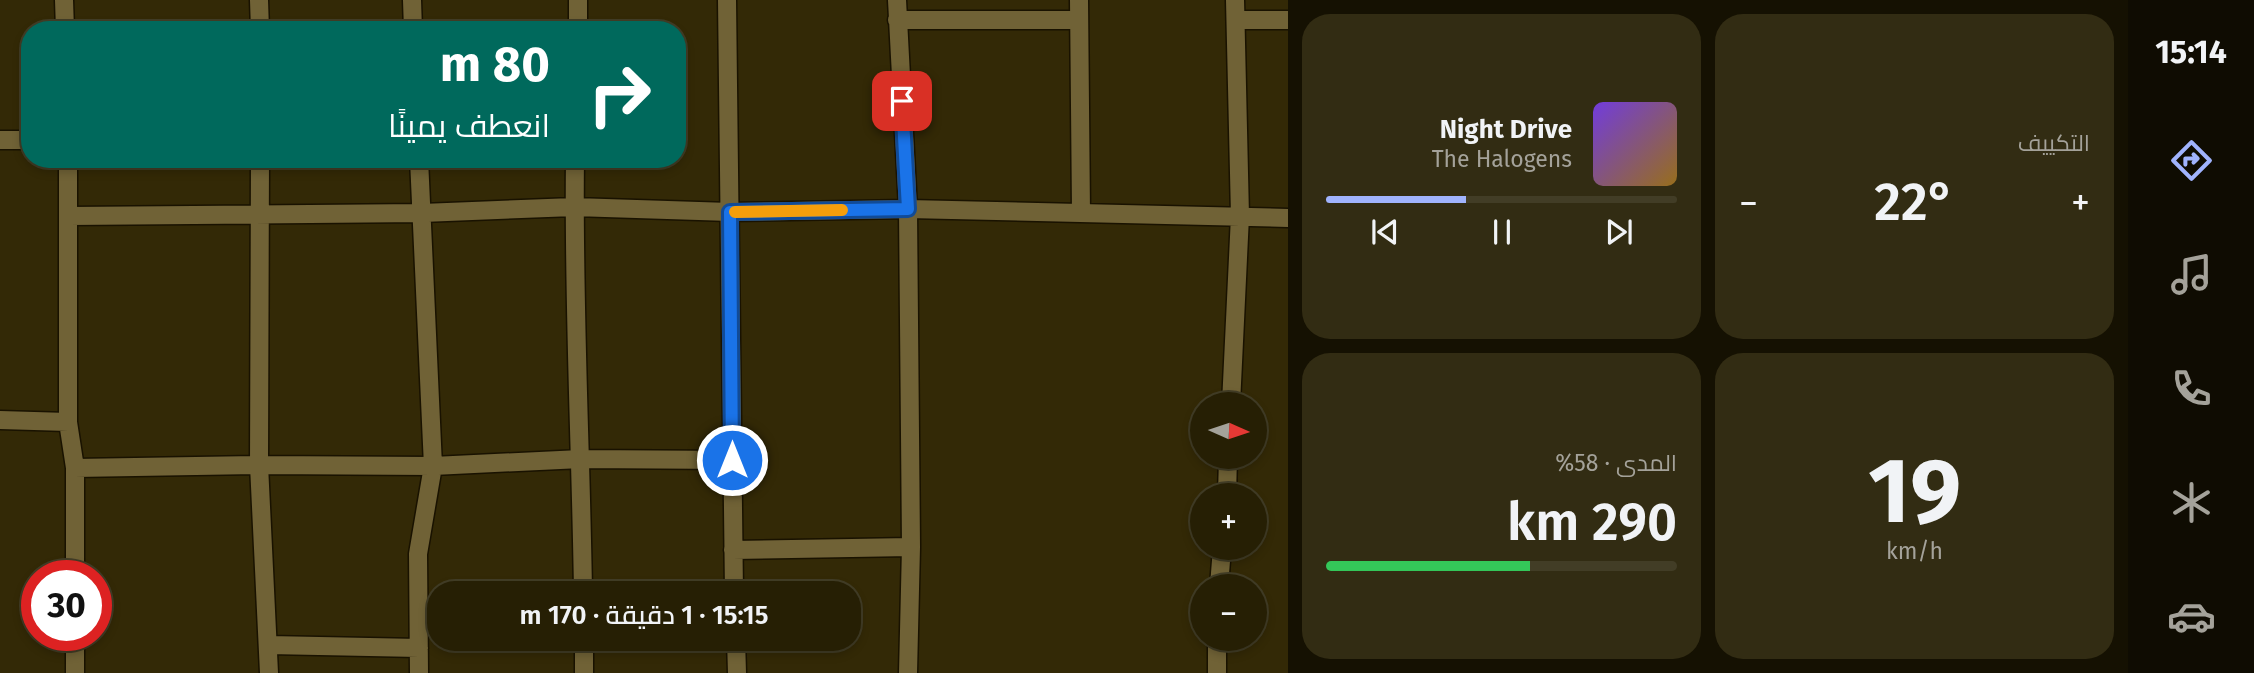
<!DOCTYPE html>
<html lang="ar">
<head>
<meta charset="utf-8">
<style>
	:root { --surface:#261f04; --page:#322c13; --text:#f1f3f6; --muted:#a4a29a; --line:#423d26; --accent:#a0b3fd }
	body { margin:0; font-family:"Fira Sans",Cairo,sans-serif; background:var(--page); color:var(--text); direction:rtl; height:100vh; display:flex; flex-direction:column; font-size:26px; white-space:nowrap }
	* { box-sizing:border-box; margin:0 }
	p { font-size:23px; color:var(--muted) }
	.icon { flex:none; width:38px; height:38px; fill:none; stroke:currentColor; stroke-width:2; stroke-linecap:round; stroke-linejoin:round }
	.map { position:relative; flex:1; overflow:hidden; direction:ltr }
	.panel { display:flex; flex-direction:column; gap:14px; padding:14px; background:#151102; width:840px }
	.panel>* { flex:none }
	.hud { position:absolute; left:21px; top:21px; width:665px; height:147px; border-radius:28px; box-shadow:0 4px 10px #0003,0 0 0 2px var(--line); direction:rtl; background:#00695c; color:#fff; overflow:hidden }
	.needle { width:46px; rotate:93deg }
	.fabs { position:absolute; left:1190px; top:392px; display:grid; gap:14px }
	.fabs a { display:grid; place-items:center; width:77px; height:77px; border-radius:50%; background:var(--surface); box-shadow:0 4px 10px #0003,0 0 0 2px var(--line); font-size:35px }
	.speed { position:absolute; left:21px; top:560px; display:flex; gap:14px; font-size:35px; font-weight:700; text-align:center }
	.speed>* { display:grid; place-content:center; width:91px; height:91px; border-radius:50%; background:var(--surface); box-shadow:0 4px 10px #0003,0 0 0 2px var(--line); line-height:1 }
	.speed .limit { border:10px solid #d22; background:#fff; color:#111 }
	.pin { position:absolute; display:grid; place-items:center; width:60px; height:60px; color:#fff; margin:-30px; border-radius:14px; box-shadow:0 4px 10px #0006 }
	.me { position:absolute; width:77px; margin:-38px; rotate:0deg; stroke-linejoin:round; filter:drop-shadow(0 0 5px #0008) }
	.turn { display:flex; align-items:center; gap:24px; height:147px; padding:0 21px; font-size:32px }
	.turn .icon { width:91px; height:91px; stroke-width:2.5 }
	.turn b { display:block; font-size:49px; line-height:60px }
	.big { font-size:52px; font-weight:600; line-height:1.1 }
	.panel .tile { flex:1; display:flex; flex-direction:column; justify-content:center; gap:10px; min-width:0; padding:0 24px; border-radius:28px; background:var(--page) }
	.panel .dial { align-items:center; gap:0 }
	.dial b { font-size:91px; line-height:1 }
	.song { display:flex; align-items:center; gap:21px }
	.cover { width:84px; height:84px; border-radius:10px; background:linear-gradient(135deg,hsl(260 70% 55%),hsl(40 70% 35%)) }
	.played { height:7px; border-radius:4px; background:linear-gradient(90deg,var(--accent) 40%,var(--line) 40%) }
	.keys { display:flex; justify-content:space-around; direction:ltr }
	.heat { display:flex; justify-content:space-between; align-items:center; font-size:38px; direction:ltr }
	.charge { height:10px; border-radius:5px; background:linear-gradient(90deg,#34c759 58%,var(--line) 0) }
	.panel .tiles { flex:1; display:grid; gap:14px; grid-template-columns:repeat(2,1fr) }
	.trip { position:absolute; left:427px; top:581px; width:434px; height:70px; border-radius:28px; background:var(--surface); box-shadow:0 4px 10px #0003,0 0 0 2px var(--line); font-weight:600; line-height:70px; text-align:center; direction:rtl }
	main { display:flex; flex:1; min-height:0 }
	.tabs { display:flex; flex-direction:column; width:126px; justify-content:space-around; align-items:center; background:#0f0c02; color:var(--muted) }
	.tabs .icon { width:49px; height:49px }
	.tabs .selected { color:var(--accent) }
	.tabs b { font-size:32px; color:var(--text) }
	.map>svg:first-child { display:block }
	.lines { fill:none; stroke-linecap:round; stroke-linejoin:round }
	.street-casing { stroke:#191200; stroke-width:21 }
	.street { stroke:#706236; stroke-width:18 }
	.route-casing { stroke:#114b97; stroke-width:18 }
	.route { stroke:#1a73e8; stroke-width:12 }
	.slow { stroke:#f59e0b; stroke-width:12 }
</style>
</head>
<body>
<main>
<nav class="tabs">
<b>15:14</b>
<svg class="icon selected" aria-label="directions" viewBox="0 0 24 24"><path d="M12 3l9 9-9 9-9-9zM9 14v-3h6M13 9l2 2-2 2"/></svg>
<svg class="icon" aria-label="music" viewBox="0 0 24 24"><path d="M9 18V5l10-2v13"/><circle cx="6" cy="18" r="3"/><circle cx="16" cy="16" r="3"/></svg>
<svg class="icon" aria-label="phone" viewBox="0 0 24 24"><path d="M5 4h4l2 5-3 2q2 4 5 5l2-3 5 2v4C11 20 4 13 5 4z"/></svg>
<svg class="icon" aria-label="climate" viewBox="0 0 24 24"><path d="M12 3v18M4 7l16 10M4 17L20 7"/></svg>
<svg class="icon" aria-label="car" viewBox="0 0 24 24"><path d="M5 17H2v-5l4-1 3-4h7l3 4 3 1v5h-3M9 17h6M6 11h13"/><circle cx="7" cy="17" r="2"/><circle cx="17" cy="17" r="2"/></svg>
</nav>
<section class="panel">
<div class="tiles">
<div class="tile"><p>التكييف</p>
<div class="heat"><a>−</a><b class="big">22°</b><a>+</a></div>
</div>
<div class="tile">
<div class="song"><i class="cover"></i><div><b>Night Drive</b><p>The Halogens</p></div></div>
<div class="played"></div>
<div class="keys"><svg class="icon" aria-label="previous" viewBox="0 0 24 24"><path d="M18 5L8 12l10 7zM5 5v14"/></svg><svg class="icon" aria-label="pause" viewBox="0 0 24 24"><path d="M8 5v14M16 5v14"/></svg><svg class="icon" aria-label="next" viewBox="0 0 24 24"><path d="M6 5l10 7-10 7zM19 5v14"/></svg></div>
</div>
<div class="tile dial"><b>19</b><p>km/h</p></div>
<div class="tile"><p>المدى · 58%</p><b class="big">290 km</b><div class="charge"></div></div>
</div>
</section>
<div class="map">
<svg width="1288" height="673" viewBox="0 0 1288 673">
	<rect width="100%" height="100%" fill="#332906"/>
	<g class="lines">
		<defs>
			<path id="street" d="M 64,0 L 65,30
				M 259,0 L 260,30
				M 412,0 L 413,30
				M 727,0 L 734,593
				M 897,0 L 908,209 L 911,547 L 908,673
				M 1079,0 L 1081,212
				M 897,20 L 1079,20
				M 1236,20 L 1288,20
				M 578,30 L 578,0
				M 0,140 L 30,140
				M 260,159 L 259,465 L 269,673
				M 419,159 L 433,466 L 418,554 L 419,673
				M 575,159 C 573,304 581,449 583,593
				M 69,216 L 422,213 L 574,207 L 730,212 L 908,209 L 1288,218
				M 1231,404 L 1240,216 L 1235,0
				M 0,420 L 68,422 L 75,468 L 75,576
				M 68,422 L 68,159
				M 75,468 L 259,465 L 433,466 L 581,459 L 732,460
				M 1227,495 L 1228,457
				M 733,550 L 911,547
				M 1219,586 L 1222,548
				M 584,639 L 584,673
				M 736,639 L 737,673
				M 269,645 L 419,648
				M 75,673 L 75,635
				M 1217,673 L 1217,639"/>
		</defs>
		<use href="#street" class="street-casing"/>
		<use href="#street" class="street"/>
	</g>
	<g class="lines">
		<defs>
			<path id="route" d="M 732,460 L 730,212 L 908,209 L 902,101"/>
		</defs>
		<use href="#route" class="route-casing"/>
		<use href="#route" class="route"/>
		<path class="slow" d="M 735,212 L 842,210"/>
	</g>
</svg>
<div class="fabs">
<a><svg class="needle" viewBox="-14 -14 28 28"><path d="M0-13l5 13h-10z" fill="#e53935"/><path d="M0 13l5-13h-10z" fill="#a4a29a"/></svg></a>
<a>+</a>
<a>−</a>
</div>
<div class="speed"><div class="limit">30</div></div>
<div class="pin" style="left:902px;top:101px;background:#d93025"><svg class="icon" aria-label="arrive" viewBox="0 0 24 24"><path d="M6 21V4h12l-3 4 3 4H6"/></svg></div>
<svg class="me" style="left:732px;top:460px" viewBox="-20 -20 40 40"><circle r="17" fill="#1a73e8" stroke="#fff" stroke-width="3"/><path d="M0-11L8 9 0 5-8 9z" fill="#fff"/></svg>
<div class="trip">15:15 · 1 دقيقة · 170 m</div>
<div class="hud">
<div class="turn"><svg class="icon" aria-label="right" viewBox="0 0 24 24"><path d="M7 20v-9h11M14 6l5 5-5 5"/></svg><div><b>80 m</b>انعطف يمينًا</div></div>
</div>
</div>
</main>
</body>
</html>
